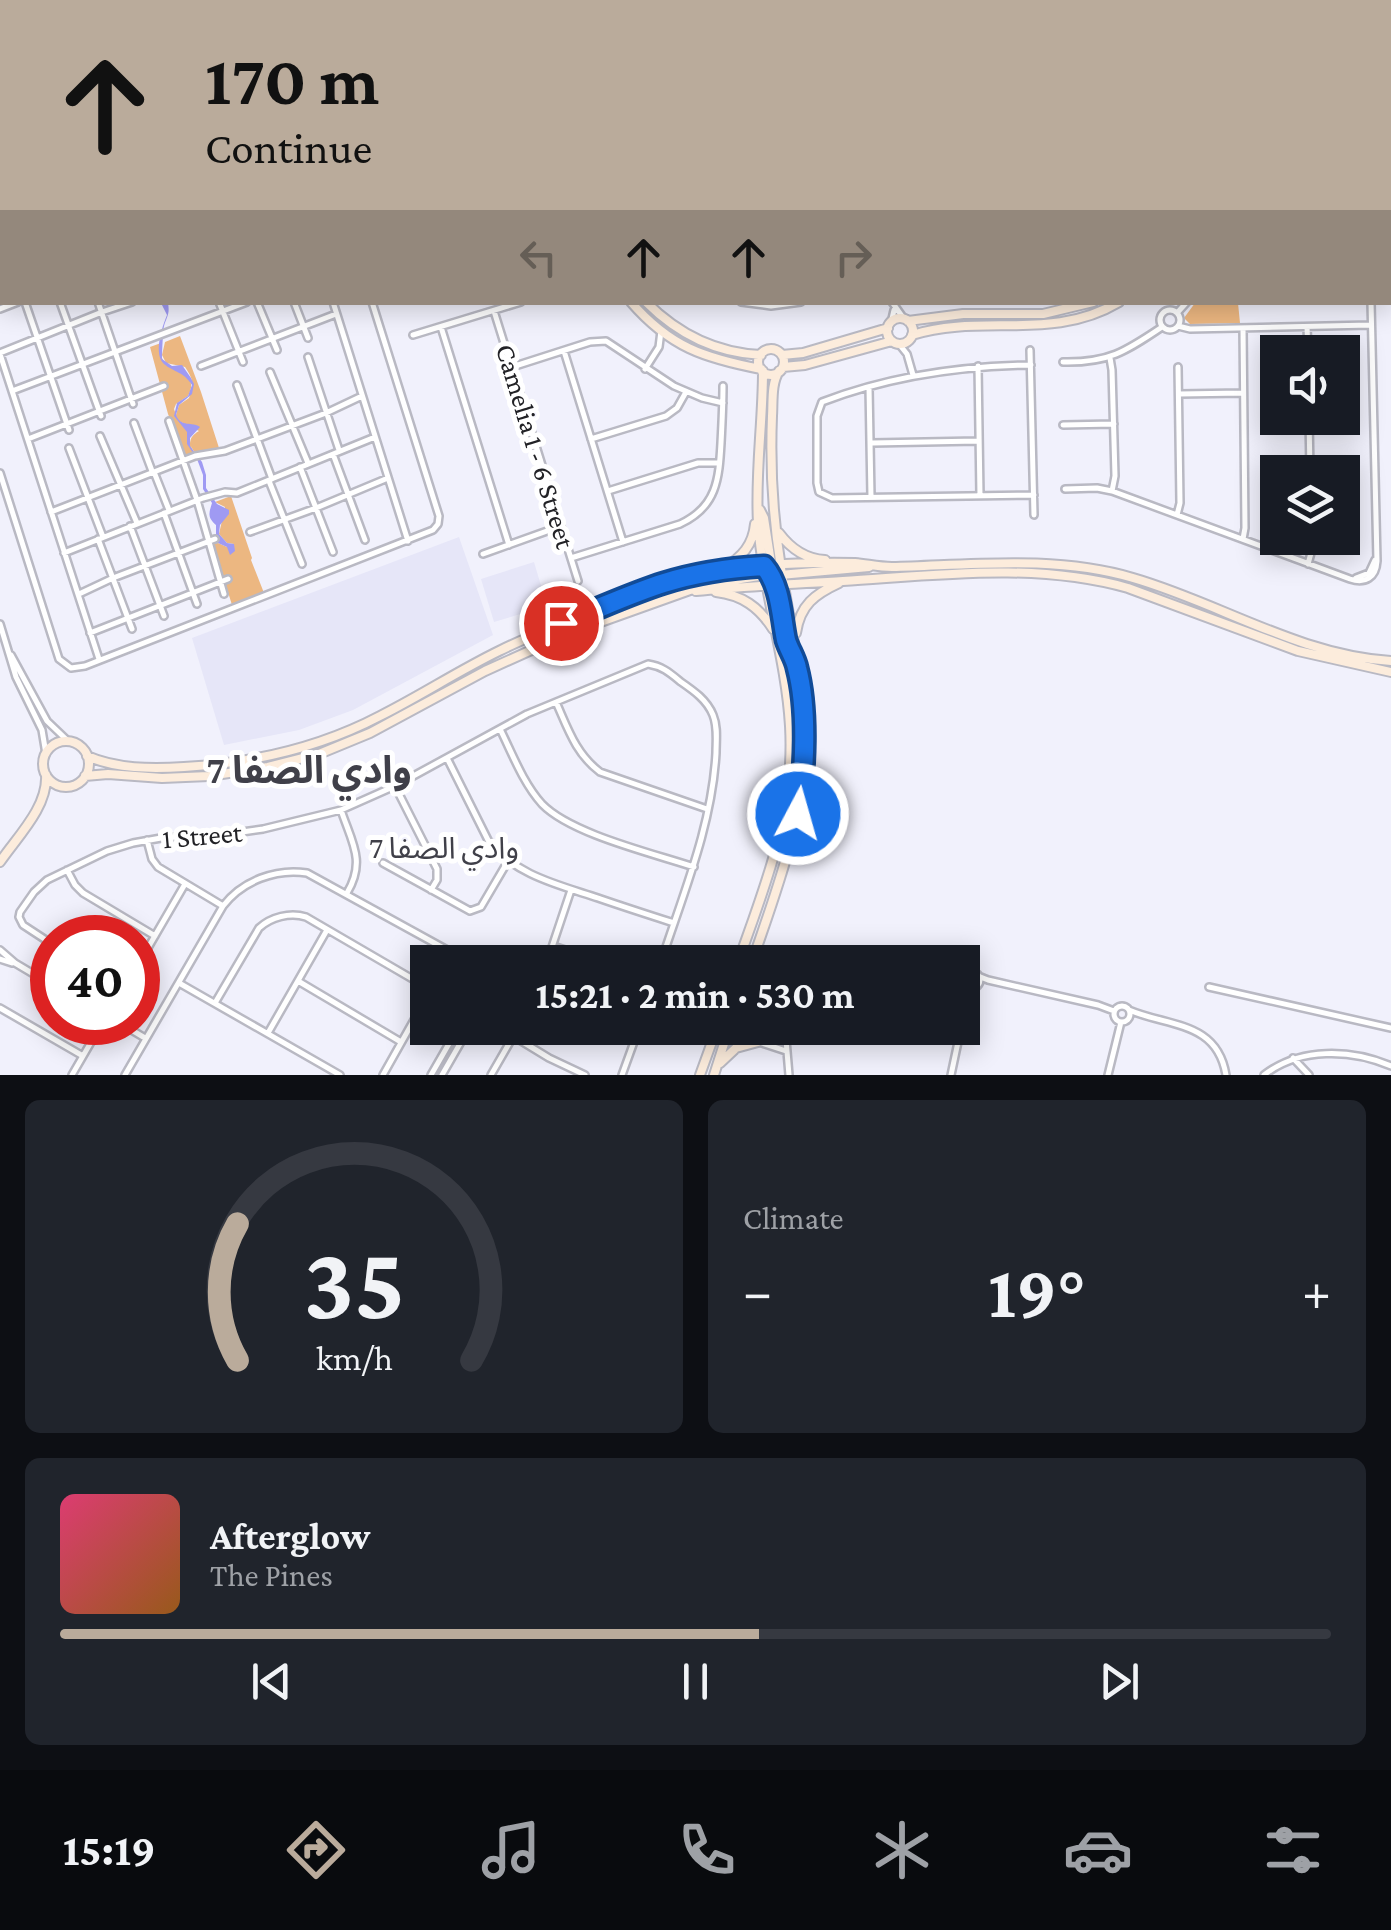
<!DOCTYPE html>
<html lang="en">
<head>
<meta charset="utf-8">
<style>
	:root { --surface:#171b24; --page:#20242c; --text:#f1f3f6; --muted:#9ea1a6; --line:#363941; --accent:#baab9b }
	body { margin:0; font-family:"Crimson Pro","Noto Sans Arabic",serif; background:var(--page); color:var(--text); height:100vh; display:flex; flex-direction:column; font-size:38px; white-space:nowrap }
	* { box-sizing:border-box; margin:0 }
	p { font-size:32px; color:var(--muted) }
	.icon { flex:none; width:55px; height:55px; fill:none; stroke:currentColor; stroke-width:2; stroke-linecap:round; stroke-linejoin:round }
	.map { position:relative; height:1075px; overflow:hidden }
	.drawer { display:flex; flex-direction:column; gap:25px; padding:25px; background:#0d0f14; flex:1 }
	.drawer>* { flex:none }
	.hud { position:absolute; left:0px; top:0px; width:1392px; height:305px; box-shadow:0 5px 25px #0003; background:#baab9b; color:#111; overflow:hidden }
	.tools { position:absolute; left:1260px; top:335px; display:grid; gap:20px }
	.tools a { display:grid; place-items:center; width:100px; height:100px; border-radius:0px; background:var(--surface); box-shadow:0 5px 25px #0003; font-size:50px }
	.speed { position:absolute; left:30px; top:915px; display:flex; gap:20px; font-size:50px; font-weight:700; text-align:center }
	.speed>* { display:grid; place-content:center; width:130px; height:130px; border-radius:50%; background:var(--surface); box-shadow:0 5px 25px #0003; line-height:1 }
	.speed .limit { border:15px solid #d22; background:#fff; color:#111 }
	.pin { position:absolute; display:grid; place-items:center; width:85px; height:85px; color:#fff; margin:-42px; border:5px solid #fff; border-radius:50%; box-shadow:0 2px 10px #0007 }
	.me { position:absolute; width:110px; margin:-55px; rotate:6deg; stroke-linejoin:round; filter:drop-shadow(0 0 8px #0008) }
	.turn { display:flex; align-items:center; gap:35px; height:210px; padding:0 40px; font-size:45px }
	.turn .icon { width:130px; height:130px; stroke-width:2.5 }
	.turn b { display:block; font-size:70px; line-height:85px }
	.lanes { display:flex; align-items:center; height:95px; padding:0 40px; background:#0003; justify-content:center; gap:50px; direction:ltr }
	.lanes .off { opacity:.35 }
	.big { font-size:75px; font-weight:700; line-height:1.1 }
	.drawer .tile { flex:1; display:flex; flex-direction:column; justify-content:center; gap:15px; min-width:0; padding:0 35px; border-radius:15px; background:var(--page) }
	.drawer .dial { align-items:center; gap:0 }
	.dial svg { height:260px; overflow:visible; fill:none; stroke:var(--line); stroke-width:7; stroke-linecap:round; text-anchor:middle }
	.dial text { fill:var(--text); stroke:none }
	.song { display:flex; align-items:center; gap:30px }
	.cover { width:120px; height:120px; border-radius:15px; background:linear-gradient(135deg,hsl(340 70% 55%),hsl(30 70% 35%)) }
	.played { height:10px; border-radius:5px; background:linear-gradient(90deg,var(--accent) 55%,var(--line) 55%) }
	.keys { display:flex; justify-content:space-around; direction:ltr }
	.heat { display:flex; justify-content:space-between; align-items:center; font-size:55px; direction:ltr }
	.drawer .tiles { flex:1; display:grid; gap:25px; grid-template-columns:1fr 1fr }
	.tile:last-child { grid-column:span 2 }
	.trip { position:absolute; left:410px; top:945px; width:570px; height:100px; border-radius:0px; background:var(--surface); box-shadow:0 5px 25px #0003; font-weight:700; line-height:100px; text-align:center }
	.tab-bar { display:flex; height:160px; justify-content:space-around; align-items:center; background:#090b0e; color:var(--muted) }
	.tab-bar .icon { width:70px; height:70px }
	.tab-bar .on { color:var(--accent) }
	.tab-bar b { font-size:45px; color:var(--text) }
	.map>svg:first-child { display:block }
	.built { fill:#e6e6f8 }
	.green { fill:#ecb781 }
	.water { fill:#9f9af3 }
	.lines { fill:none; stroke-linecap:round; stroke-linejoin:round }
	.street-casing { stroke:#b9b9c3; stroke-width:10 }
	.secondary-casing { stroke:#b9b9c3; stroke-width:12 }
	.street { stroke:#fff; stroke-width:5 }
	.secondary { stroke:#fcecdc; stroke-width:8 }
	.route-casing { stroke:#114b97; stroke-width:25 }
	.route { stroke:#1a73e8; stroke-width:18 }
	.labels { text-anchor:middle; stroke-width:10; stroke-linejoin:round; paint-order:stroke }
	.street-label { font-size:28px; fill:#222226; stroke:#fff }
	.neighbourhood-label { font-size:30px; fill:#404049; stroke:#fff }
	.district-label { font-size:38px; font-weight:bold; fill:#404049; stroke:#fff }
</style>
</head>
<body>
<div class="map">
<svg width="1391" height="1075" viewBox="0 0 1391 1075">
	<rect width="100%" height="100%" fill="#f1f1fc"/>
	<path class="built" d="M 459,537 L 493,635 L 353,710 L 299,730 L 224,745 L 192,638 Z
		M 534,562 L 547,606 L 494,622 L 481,579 Z"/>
	<path class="green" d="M 1195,303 L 1238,303 L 1240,323 L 1190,324 L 1184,318 Z
		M 180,336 L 201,392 L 220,451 L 200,458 C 190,448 185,439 199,431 L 179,421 L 176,415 L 179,405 L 189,398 C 194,383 194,381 185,367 L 166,363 L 162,355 L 165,342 Z
		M 161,343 C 154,379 204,365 188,396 L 176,404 L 174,409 C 177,419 181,422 186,429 C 192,440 189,449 197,459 L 187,462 L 168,414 L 150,347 Z
		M 231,496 L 252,558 L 251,560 L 264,593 L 232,605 L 213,544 L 218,543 L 227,547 L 234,544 L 227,543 L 219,534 L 225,507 L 215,502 Z"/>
	<path class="water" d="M 161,303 L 168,303 C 170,314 167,316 164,326 C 163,330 162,354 162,359 L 172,366 L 182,365 L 191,378 L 194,384 L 192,394 L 179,405 L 176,415 C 181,428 192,421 200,427 L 190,438 L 190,446 L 202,462 L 206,475 L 206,488 L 217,504 L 229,510 L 229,514 L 220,525 L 219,534 L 227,543 L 234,544 L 235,551 L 230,555 L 227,547 L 218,543 L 213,544 L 210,538 L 216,534 L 216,525 C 207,517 209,513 212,503 L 203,489 L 203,475 L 197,459 L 187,444 L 187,432 L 174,416 L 177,403 L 188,396 L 192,385 C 183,371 175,373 164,364 C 153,354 162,327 167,315 Z"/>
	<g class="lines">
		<defs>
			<path id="street" d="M 118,0 L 119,2
				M 155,0 L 156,2
				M 192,0 L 193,2
				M 234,0 L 235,2
				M 274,0 L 275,2
				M 477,0 L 478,2
				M 584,0 L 585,2
				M 715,0 L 719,2
				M 1024,0 L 1030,2
				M 1125,0 L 1125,2
				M 1232,0 L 1233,2
				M 1297,0 L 1298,2
				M 1362,0 L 1362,2
				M 336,2 L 345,0
				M 635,2 L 639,0
				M 801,2 L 802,0
				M 25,302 L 69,430
				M 60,302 L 101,416
				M 98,302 L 133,404
				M 219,302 L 243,362
				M 257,302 L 277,350
				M 294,302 L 308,338
				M 333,302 L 408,541
				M 741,302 L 771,306 L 801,302
				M 892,302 L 904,319
				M 0,309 L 18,302
				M1160 320a10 10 0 1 1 20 0a10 10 0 1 1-20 0Z
				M 494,311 L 578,581
				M 1177,313 L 1187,302
				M 891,323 L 894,310
				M 1178,326 L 1190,329 L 1370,325
				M 441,327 L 509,545
				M 1307,327 L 1308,352
				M 1243,328 L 1245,528 L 1243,539
				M 413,335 L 521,302
				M 899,344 L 907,354 L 913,375
				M 1030,350 L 1034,515
				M 564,351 L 623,542
				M 0,353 L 102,312 L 132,302
				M 0,354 L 99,659
				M 308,357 L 339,450
				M 1110,358 L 1112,370 L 1115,476 L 1112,491
				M 1063,362 C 1108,363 1125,352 1162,327
				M 1031,365 C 959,366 890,376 822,402 L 817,416 L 817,483 L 819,492 L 832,498 L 1034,495
				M 201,366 L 336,314
				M 978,366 L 980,496
				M 512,367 L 590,342 L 606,341 L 674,386 L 702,398 L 723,403
				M 645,369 L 659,347 L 661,331
				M 270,372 L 308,463
				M 237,385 L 272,479
				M 869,387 L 871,497
				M 12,391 L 247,302
				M 1179,394 L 1243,393
				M 1309,418 L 1310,472
				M 169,421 L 197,500 L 224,594
				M 134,423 L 152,471
				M 1063,425 L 1114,424
				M 100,436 L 137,523
				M 28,439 L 164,386
				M 591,439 L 666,416 L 677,408 L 686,392
				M 872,443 L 978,441
				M 69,448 L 103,537
				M 333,454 L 365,540
				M 300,467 L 333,552
				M 154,472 L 169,510
				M 0,473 L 59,659 L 71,668 L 85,666 L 433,530 L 438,524 L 439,516 L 372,302
				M 269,481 L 302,564
				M 1065,489 L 1097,488 L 1112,491 L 1350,579 C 1365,584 1376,578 1377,561 L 1371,302
				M 608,491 L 698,463 L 719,463
				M 51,512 L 195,456 L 225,451 L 326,413 L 362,396
				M 164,513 L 197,604
				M 1177,515 L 1180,503 L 1178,367
				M 130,526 L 164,616
				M 250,532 L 316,508 L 388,478
				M 98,539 L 132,629
				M 64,553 L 203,498 L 225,492 L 237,493 L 375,437
				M 483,554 L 561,526
				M 571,558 L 680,524 C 717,507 719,479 721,443 C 722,424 723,405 723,386
				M 1308,564 L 1311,553 L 1311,538
				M 1356,578 L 1369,573 L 1375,560
				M 79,594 L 113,578 L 215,539
				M 0,624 L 16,677 L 42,730 L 46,754
				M 90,633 L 228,579
				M 11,655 L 47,721 L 69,742
				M 556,702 C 568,729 576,754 600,772 L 707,809
				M 500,729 C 512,753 523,783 542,804 C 571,834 652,853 694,867
				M 447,758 L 488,840 C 514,875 559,885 598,898 C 624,907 649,915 674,923
				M 395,786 L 437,869 L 437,880 L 431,890
				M 341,810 C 352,843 366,861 347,893
				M 147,840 L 152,859 L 158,867 L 223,906
				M 383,863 L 470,911 L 481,907 L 508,861
				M 67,870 L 75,885 L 83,893 L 155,936
				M 52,944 L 23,925 L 19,917 L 20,912 L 34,892 L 47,880 L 107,851 L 133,843 L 161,838 L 235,833 L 263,829 L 341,810 L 395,786 L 527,714 L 648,664 C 662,666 670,673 681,682 C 694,691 707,700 713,715 C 718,727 716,740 716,753 C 712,826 683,894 661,962
				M 553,946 L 602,962
				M 0,950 L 15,963 L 52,985
				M 447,953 L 461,962
				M 0,959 L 12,963
				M 547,962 L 571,890
				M 822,962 C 853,946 880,955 912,962
				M 138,965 L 185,884
				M964 980a8 8 0 1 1 16 0a8 8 0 1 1-16 0Z
				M 978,976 L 988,980 L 1098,1005 L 1114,1011
				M 298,981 L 401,1042
				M 179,983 L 340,1075
				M 1209,987 L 1391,1028
				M 215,1003 L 259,928 C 271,917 290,912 306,917 L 428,988
				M1114 1014a8 8 0 1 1 16 0a8 8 0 1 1-16 0Z
				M 0,1008 L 83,1056
				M 1129,1010 C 1169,1027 1217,1021 1226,1075
				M 962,1020 L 969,988
				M 118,1022 L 145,1038
				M 717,1028 L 786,1051
				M 739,1028 L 785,1042
				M 785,1028 L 789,1075
				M 268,1033 L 327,930
				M 513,1036 L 549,1058 L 585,1075
				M 1293,1058 L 1309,1075
				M 72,1075 L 94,1037
				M 125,1075 L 223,906 C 242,881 276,868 307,873 L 469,962
				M 383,1075 L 428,995
				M 431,1075 L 458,1028
				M 442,1075 L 469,1028
				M 491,1075 L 518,1028
				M 622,1075 L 639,1028
				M 951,1075 L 961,1028
				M 1108,1075 L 1121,1022
				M 1264,1075 C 1300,1047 1351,1049 1391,1066"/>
			<path id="secondary" d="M 517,0 L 518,2
				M 529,0 L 530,2
				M 1177,0 L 1178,2
				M 1189,0 L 1189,2
				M 631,302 C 670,347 704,358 761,369
				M 646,302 C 678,334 716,353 761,355
				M887 331a13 13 0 1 1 26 0a13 13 0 1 1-26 0Z
				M 908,321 L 963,314 L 1043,314 L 1093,302
				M 912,335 C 982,313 1052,342 1119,302
				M758 362a13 13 0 1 1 26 0a13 13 0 1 1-26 0Z
				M 782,355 L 803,353 L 888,328
				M 783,367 L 805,365 L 892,341
				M 760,510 L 764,518 L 772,569
				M 779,533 C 791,549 805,559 825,560
				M 724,568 C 742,557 753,545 755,524
				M 774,583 L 788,646 L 795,661
				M 768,584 L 772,578 L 780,575 L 869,567
				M 696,591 C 745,586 794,584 843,581 C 938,575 1035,562 1128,588 L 1298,651 L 1391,672
				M 716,592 C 742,595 759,607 773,629
				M 796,633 C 800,605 815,594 839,583
				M43 764a23 23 0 1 1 46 0a23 23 0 1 1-46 0Z
				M 87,756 C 116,769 152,769 184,767 C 252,763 319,748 380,716 C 420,696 458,671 499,651 C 529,636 559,625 590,612 C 620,600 650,586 682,578 C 736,564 798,562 855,563 C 867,564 879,567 892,567 C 972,565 1055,555 1133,578 C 1220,603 1298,655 1391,661
				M 85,776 L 108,774 L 162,778 L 209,776 L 268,767 L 319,754 L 370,733 L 485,671 L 567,634 L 704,585 L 766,575 L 779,567
				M 0,862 C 17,837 48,807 46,775
				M 738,962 C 766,883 795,813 790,726 C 786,658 763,591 758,523 C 755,473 763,422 763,371
				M 752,962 C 777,888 804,821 804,741 C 804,683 790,625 781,568 C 773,518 770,466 772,416 C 773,401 771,384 779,371
				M 755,1028 L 761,1035
				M 720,1063 L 736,1048 L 758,1042
				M 700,1075 L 717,1028
				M 714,1075 L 729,1028"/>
		</defs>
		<use href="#street" class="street-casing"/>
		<use href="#secondary" class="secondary-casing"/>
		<use href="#street" class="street"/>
		<use href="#secondary" class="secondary"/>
	</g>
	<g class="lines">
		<defs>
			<path id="route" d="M 561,623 C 596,610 629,594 664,583 C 696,573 730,568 764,566 C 781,586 781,616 786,640 C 789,650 795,658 797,668 C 808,710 805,771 798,814"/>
		</defs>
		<use href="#route" class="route-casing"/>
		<use href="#route" class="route"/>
	</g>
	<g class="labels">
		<g class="street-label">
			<text transform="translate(536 446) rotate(73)" y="10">Camelia 1 - 6 Street</text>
			<text transform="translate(202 835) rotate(-5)" y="10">1 Street</text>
		</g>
		<g class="neighbourhood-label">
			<text x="444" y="858">وادي الصفا 7</text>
		</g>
		<g class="district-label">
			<text x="309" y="783">وادي الصفا 7</text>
		</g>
	</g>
</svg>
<div class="tools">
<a><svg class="icon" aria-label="sound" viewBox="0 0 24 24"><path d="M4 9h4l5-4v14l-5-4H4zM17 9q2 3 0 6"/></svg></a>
<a><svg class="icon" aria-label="layers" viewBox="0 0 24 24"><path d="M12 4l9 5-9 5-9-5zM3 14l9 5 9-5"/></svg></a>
</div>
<div class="speed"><div class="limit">40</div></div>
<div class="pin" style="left:561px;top:623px;background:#d93025"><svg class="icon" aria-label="arrive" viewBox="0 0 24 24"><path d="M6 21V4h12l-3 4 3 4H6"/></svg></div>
<svg class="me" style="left:798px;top:814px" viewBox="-20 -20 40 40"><circle r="17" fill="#1a73e8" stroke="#fff" stroke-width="3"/><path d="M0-11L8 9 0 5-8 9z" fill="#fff"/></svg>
<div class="trip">15:21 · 2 min · 530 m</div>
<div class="hud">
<div class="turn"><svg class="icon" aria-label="ahead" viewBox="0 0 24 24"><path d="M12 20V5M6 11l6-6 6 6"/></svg><div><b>170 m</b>Continue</div></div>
<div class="lanes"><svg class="icon off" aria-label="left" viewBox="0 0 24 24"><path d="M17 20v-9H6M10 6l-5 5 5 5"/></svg><svg class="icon" aria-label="ahead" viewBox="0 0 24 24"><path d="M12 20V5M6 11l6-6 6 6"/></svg><svg class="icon" aria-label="ahead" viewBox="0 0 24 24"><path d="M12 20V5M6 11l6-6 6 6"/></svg><svg class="icon off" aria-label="right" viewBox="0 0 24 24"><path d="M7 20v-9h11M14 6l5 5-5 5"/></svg></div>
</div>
</div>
<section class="drawer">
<div class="tiles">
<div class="tile dial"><svg viewBox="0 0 100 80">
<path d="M14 69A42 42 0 1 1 86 69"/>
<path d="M14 69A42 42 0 0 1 14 27" stroke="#baab9b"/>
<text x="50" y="56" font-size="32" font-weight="700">35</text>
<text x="50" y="72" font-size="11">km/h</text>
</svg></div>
<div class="tile"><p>Climate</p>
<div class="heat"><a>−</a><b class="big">19°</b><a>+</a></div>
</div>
<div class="tile">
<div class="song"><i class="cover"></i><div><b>Afterglow</b><p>The Pines</p></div></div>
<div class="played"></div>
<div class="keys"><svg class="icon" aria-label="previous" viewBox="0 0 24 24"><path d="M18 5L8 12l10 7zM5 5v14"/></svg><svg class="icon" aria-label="pause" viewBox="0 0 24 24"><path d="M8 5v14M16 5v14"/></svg><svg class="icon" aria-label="next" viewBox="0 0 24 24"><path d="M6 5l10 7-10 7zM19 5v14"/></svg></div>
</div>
</div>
</section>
<nav class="tab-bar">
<b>15:19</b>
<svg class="icon on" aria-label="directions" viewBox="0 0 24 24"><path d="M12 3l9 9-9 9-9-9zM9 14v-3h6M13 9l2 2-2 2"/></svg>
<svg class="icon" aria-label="music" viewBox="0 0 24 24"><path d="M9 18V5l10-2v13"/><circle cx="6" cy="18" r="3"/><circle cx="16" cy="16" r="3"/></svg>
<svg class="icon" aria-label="phone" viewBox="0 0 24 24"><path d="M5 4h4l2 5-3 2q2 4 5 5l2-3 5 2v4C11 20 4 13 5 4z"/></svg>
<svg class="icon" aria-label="climate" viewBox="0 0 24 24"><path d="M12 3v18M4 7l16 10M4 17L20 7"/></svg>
<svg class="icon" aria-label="car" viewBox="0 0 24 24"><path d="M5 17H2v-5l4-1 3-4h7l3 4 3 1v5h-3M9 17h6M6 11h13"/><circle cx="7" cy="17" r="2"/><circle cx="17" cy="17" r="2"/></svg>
<svg class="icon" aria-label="filters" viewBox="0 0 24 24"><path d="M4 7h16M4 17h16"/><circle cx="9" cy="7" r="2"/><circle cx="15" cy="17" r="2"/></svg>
</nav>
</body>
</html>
